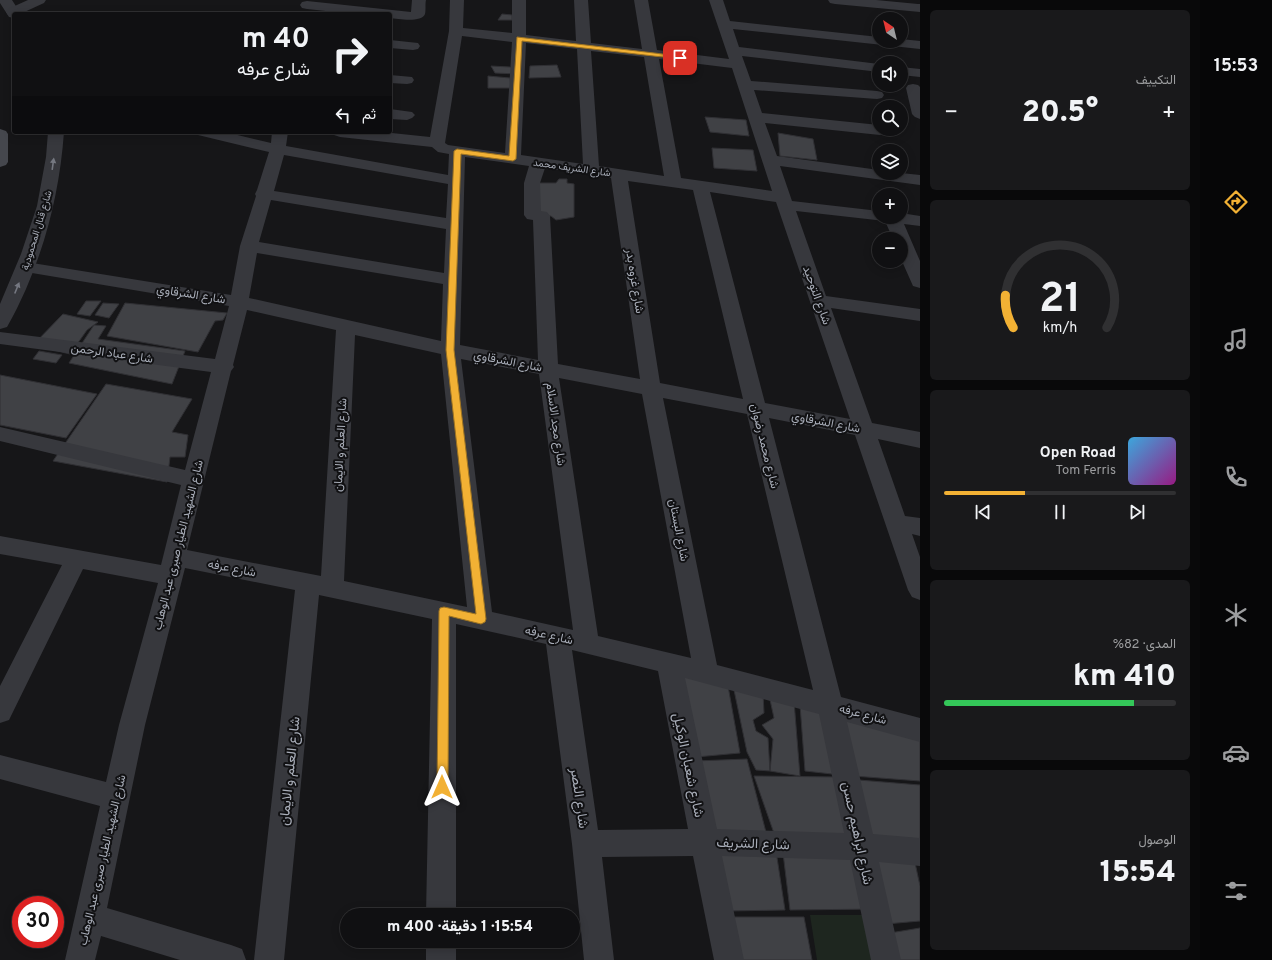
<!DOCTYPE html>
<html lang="ar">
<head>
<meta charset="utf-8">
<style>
	:root { --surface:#101012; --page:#19191b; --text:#f1f3f6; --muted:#9c9d9f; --line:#303032; --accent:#f2b134 }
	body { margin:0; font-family:Overpass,Vazirmatn,sans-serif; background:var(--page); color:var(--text); direction:rtl; height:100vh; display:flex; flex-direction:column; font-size:15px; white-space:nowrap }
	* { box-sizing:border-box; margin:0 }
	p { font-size:13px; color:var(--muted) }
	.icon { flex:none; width:22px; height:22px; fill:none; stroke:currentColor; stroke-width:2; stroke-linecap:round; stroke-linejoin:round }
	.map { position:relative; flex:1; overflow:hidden; direction:ltr }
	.side { display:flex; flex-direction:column; gap:10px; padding:10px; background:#09090a; width:280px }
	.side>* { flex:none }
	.top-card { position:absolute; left:12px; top:12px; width:380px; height:122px; border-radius:4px; box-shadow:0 2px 10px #0003,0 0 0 1px var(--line); direction:rtl; background:#101012; color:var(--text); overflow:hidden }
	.needle { width:26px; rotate:325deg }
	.controls { position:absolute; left:872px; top:12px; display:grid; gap:8px }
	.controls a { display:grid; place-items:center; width:36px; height:36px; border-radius:50%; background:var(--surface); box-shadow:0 2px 10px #0003,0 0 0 1px var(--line); font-size:20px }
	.speed { position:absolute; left:12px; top:896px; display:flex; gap:8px; font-size:20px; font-weight:700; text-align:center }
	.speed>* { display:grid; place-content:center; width:52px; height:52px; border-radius:50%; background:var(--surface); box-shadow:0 2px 10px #0003,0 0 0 1px var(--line); line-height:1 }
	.speed .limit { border:6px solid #d22; background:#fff; color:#111 }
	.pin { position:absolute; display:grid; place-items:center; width:34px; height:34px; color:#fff; margin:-17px; border-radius:8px; box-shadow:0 2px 6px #0006 }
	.me { position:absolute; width:44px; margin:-22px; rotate:0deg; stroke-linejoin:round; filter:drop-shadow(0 0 3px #0008) }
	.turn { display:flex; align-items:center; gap:14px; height:84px; padding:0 16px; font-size:18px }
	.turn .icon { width:52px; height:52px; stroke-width:2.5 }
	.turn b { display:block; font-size:28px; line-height:34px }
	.then { display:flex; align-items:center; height:38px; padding:0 16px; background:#0003; gap:8px; font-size:15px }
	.big { font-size:30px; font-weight:800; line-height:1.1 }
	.side .widget { flex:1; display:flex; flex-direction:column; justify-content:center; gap:6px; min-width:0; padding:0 14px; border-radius:6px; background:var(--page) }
	.side .dial { align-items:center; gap:0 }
	.dial svg { height:104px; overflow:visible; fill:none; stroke:var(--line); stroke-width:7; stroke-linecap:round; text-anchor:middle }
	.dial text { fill:var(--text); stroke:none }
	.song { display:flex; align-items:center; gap:12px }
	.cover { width:48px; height:48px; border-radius:6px; background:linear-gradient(135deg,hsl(200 70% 55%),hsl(310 70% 35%)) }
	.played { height:4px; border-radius:2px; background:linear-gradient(90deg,var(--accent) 35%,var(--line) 35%) }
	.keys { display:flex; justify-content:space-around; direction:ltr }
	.heat { display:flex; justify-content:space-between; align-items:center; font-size:22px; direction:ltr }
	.charge { height:6px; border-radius:3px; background:linear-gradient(90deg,#34c759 82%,var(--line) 0) }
	.trip { position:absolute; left:340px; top:908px; width:240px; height:40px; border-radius:20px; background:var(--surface); box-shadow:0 2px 10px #0003,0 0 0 1px var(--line); font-weight:800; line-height:40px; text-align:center; direction:rtl }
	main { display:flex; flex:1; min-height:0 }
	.tab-bar { display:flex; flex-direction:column; width:72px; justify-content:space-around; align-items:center; background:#060607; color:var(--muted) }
	.tab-bar .icon { width:28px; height:28px }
	.tab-bar .active { color:var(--accent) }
	.tab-bar b { font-size:18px; color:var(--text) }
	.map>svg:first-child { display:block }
	.green { fill:#1e261f }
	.building { fill:#404145; stroke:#303034 }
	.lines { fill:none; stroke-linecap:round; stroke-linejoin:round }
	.minor { fill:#37383d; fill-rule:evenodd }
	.tertiary { fill:#37383d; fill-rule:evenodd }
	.secondary { fill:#45474d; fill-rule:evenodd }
	.oneway { fill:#757881 }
	.route { fill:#f2b134; stroke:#9d7322 }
	.labels { text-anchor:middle; stroke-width:4; stroke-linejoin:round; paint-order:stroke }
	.far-street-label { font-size:10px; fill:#a8adb8; stroke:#111113 }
	.street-label { font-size:12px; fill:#a8adb8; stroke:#111113 }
	.near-street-label { font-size:14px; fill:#a8adb8; stroke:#111113 }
</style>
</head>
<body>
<main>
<nav class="tab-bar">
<b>15:53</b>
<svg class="icon active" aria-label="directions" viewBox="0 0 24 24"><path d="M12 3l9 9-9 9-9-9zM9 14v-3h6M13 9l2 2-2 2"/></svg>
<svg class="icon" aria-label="music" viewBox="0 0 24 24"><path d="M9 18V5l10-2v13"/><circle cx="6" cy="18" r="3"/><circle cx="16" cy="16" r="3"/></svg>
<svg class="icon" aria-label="phone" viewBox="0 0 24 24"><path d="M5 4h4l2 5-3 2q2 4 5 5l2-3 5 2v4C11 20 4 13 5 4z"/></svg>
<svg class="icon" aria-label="climate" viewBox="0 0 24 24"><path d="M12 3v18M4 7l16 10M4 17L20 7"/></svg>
<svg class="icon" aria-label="car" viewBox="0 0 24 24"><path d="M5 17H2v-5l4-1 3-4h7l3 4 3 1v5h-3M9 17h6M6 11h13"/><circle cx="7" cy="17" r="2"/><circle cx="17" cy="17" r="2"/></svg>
<svg class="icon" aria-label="filters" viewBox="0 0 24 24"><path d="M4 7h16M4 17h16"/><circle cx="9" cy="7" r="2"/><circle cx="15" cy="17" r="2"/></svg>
</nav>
<section class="side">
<div class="widget"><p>التكييف</p>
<div class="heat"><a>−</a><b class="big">20.5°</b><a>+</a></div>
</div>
<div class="widget dial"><svg viewBox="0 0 100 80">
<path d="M14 69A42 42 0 1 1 86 69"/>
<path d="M14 69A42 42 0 0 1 8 44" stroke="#f2b134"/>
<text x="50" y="56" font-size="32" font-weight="700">21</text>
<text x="50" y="72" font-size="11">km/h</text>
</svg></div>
<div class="widget">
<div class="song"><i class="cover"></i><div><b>Open Road</b><p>Tom Ferris</p></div></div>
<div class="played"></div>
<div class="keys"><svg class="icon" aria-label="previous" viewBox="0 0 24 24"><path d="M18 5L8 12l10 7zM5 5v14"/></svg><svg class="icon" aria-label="pause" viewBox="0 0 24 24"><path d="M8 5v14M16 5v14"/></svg><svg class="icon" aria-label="next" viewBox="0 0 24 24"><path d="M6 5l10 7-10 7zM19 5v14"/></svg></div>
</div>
<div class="widget"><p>المدى · 82%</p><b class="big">410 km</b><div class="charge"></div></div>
<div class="widget"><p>الوصول</p><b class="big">15:54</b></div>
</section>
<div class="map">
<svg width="920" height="960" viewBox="0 0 920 960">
	<rect width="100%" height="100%" fill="#161618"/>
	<path class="green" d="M 810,915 L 870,915 L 880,960 L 817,960 Z"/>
	<path class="building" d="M 502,14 L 512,15 L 512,20 L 498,20 Z
		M 557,65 L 561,77 L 529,78 L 530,66 Z
		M 491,66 L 510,67 L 517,74 L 495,73 Z
		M 488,76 L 510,78 L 511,88 L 488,88 Z
		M 705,117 L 746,120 L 749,136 L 710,132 Z
		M 778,133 L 813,139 L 817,160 L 780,156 Z
		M 712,148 L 753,150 L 757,171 L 714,168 Z
		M 559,179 L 567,179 L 567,183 L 574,184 L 574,217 L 556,220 L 551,216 L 541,216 L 532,183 L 556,183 Z
		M 86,301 L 101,301 L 90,316 L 77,314 Z
		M 103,303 L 119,304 L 109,318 L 95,315 Z
		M 125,303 L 227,313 L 223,320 L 215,321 L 198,352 L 107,336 Z
		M 63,314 L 98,322 L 87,330 L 70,354 L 33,345 Z
		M 94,325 L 106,326 L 98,339 L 185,351 L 172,384 L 69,363 Z
		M 39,351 L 62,355 L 56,363 L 33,359 Z
		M 0,375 L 97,394 L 66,438 L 0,425 Z
		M 106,384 L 192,399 L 172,432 L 188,435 L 185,457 L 170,457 L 167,482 L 53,461 Z
		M 676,672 L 728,686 L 740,753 L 696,757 Z
		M 734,690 L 763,693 L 764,713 L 753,720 L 756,731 L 768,738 L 770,771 L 756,770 L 747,752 Z
		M 769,695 L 794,701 L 800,776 L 770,771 L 773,739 L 762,725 L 774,718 Z
		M 800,705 L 824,710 L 841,775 L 805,771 Z
		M 839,713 L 920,736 L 920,781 L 853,776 Z
		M 747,759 L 767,836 L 712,835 L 695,761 Z
		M 754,776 L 838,777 L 851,840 L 776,839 Z
		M 859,780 L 920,785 L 920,839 L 868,835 Z
		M 712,848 L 776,851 L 785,910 L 728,911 Z
		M 783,853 L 856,857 L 875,909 L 790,910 Z
		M 869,855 L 914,858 L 920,886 L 920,921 L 886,924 Z
		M 726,917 L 804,917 L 812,960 L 735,960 Z
		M 920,928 L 920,960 L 897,960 L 890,933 Z"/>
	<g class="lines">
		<path class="minor" d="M 28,0 L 46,0 L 44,3 L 20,14 L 14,14 L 14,16 L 8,15 L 6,12 L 8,9 Z
			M 412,0 L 426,0 C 425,4 426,10 425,14 C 422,23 398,19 390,18 L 390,14 L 354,14 L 307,9 L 302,8 L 300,5 L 302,2 L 307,1 L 411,12 Z
			M 450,0 L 464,0 L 463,28 L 512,33 L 512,0 L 526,0 L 526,35 L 576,41 L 574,0 L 588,0 L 591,43 L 642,49 L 634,0 L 648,0 L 657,50 L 729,59 L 709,0 L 723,0 L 730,21 L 879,37 L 879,41 L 901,41 L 901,39 L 920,41 L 920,49 L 733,29 L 739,47 L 879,64 L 879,72 L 742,56 L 751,81 L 877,91 L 882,92 L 884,95 L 882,98 L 877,99 L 754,90 L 762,113 L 879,125 L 879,129 L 888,130 L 886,133 L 880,135 L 765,123 L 777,156 L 879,170 L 879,173 L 901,173 L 920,175 L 920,185 L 780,166 L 792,201 L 879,211 L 879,217 L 901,217 L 901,213 L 920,216 L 920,226 L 904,224 L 920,261 L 920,288 L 913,286 L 901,259 L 901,239 L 893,239 L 885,221 L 796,211 L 826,296 L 920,309 L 920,321 L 831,308 L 872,423 L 920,432 L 920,448 L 878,439 L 905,516 L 920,518 L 920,536 L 912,534 L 920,557 L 920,600 L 912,597 L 908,590 L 855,435 L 769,418 L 841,697 L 920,718 L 920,742 L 847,722 L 873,834 L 920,838 L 920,866 L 879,862 L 901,960 L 871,960 L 850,860 L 722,856 L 744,960 L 714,960 L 693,856 L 602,857 L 614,960 L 584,960 L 572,844 L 546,644 L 456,624 L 456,915 L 426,915 L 432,619 L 319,595 L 284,960 L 254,960 L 295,590 L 185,568 L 145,725 L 107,908 L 231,945 L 242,949 L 246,960 L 180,960 L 101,936 L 95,960 L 65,960 L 100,806 L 0,779 L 0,755 L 106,782 L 119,725 L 158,583 L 83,569 L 9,720 L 0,723 L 0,686 L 62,565 L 0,554 L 0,536 L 161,565 L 181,485 L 0,441 L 0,427 L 185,470 L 211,372 L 0,344 L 0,332 L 215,359 L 229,306 L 26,272 L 20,271 L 17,267 L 20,263 L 26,262 L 231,295 L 240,246 L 256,196 L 255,194 L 257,190 L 269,152 L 198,135 L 196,132 L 225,132 L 271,143 L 272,132 L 288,132 L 286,146 L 448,175 L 449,154 L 438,152 L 432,147 L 340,137 L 334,135 L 332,132 L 382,132 L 430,137 L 449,31 ZM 462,36 L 512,42 L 505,153 L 448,145 L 445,143 ZM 526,43 L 577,49 L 583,164 L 521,155 ZM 591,51 L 644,57 L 664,176 L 599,166 ZM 659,59 L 732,68 L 772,191 L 681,178 ZM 284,155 L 448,184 L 446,218 L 274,191 ZM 465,157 L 529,166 L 524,183 L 524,215 L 527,219 L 533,220 L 538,360 L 460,345 ZM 545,168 L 611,178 L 640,379 L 558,364 L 550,216 L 547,212 L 541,211 L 540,183 ZM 628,181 L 693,190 L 743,399 L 660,383 ZM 710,192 L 776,202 L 850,419 L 765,403 ZM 271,200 L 446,229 L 444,273 L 259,242 ZM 257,253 L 443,284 L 441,341 L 249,298 ZM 247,310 L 336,330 L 321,576 L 187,550 L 231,371 L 234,367 L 233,365 ZM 355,335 L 441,354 L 467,607 L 344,581 ZM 461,359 L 539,374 L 573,630 L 492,612 ZM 559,378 L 642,394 L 691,658 L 598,636 ZM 663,398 L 747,414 L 813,690 L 717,665 ZM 572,650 L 658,671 L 688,829 L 598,830 ZM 685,678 L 819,714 L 844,833 L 717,829 Z
			M 828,0 L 876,0 L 918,4 L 920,4 L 920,12 L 835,4 L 830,3 Z
			M 390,40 L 418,43 L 420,46 L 418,49 L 413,50 L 390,48 Z
			M 901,67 L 920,69 L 920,77 L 901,75 Z
			M 390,75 L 412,77 L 414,80 L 412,83 L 407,84 L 390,83 Z
			M 913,84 L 918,85 L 920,87 L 920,119 L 915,117 L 912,114 L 906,88 L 908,85 Z
			M 390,109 L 412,112 L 415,115 L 412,118 L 407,120 L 390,119 Z
			M 426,941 L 456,941 L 456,960 L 426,960 Z"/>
		<path class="tertiary" d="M 0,0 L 12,0 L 21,14 L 14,14 L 14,18 L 9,17 L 0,3 Z
			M 48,132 L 64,132 C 60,187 48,238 26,289 C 20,302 14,315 7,327 L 0,329 L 0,304 L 21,254 L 37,206 L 46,157 Z"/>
		<path class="secondary" d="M 0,129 L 6,131 L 8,134 L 8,162 L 6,165 L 0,167 Z"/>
	</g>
	<defs><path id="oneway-solid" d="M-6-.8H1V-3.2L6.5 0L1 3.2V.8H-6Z"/></defs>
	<g class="oneway">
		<use href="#oneway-solid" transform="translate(53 164) rotate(-82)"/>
		<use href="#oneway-solid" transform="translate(17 288) rotate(-68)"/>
	</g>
	<path class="route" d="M 517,37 L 680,56 L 683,58 L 680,59 L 522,41 L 516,159 L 513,161 L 461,154 L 454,350 L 486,619 L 485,622 L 481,624 L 449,616 L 448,787 L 446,791 L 442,792 L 438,791 L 437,787 L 439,611 L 440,608 L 444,607 L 476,614 L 446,350 L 454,151 L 457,149 L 509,156 Z"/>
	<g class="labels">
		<g class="far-street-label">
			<text transform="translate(572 167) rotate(8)" y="4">شارع الشريف محمد</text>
			<text transform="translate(36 230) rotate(-73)" y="4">شارع قنال المحمودية</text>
		</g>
		<g class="street-label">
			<text transform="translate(635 281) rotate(81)" y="4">شارع غزوه بدر</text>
			<text transform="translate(191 294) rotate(9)" y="4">شارع الشرقاوي</text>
			<text transform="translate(817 295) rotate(70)" y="4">شارع التوحيد</text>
			<text transform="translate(112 353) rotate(8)" y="4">شارع عباد الرحمن</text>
			<text transform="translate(508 361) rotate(11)" y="4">شارع الشرقاوي</text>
			<text transform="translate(826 422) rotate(11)" y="4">شارع الشرقاوي</text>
			<text transform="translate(556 424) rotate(82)" y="4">شارع مجد الاسلام</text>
			<text transform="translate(340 445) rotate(-87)" y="4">شارع العلم و الايمان</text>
			<text transform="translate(765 446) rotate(76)" y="4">شارع محمد رضوان</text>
			<text transform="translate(679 530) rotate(79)" y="4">شارع البستان</text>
			<text transform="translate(178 545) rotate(-76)" y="4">شارع الشهيد الطيار صبرى عبد الوهاب</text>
			<text transform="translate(232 568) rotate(11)" y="4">شارع عرفه</text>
			<text transform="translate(549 635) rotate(13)" y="4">شارع عرفه</text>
			<text transform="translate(863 714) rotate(15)" y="4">شارع عرفه</text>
			<text transform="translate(102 860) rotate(-77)" y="4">شارع الشهيد الطيار صبرى عبد الوهاب</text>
		</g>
		<g class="near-street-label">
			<text transform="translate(689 765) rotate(78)" y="5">شارع شعبان الوكيل</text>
			<text transform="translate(289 771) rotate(-84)" y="5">شارع العلم و الايمان</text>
			<text transform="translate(580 798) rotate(82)" y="5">شارع النصر</text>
			<text transform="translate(858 833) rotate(78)" y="5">شارع ابراهيم حسن</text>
			<text transform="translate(753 843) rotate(2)" y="5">شارع الشريف</text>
		</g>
	</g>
</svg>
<div class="controls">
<a><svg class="needle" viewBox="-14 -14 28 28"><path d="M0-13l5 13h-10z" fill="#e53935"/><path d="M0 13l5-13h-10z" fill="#9c9d9f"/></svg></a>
<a><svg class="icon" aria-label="sound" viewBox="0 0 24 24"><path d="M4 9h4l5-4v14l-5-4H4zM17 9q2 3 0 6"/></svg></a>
<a><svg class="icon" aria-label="search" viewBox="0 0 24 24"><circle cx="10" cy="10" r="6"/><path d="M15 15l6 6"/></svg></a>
<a><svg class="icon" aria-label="layers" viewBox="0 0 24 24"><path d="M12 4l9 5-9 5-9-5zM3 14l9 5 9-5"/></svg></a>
<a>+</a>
<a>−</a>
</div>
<div class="speed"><div class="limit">30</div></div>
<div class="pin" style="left:680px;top:58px;background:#d93025"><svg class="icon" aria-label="arrive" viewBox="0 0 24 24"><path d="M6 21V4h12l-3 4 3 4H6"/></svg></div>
<svg class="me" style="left:442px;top:787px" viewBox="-20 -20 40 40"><path d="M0-17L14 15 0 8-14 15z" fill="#f2b134" stroke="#fff" stroke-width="4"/></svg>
<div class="trip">15:54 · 1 دقيقة · 400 m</div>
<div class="top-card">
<div class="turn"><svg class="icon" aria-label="right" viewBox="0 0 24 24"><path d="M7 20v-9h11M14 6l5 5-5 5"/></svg><div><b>40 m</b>شارع عرفه</div></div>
<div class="then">ثم<svg class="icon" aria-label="left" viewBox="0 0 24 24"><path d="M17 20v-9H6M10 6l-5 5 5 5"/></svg></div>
</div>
</div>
</main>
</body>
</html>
